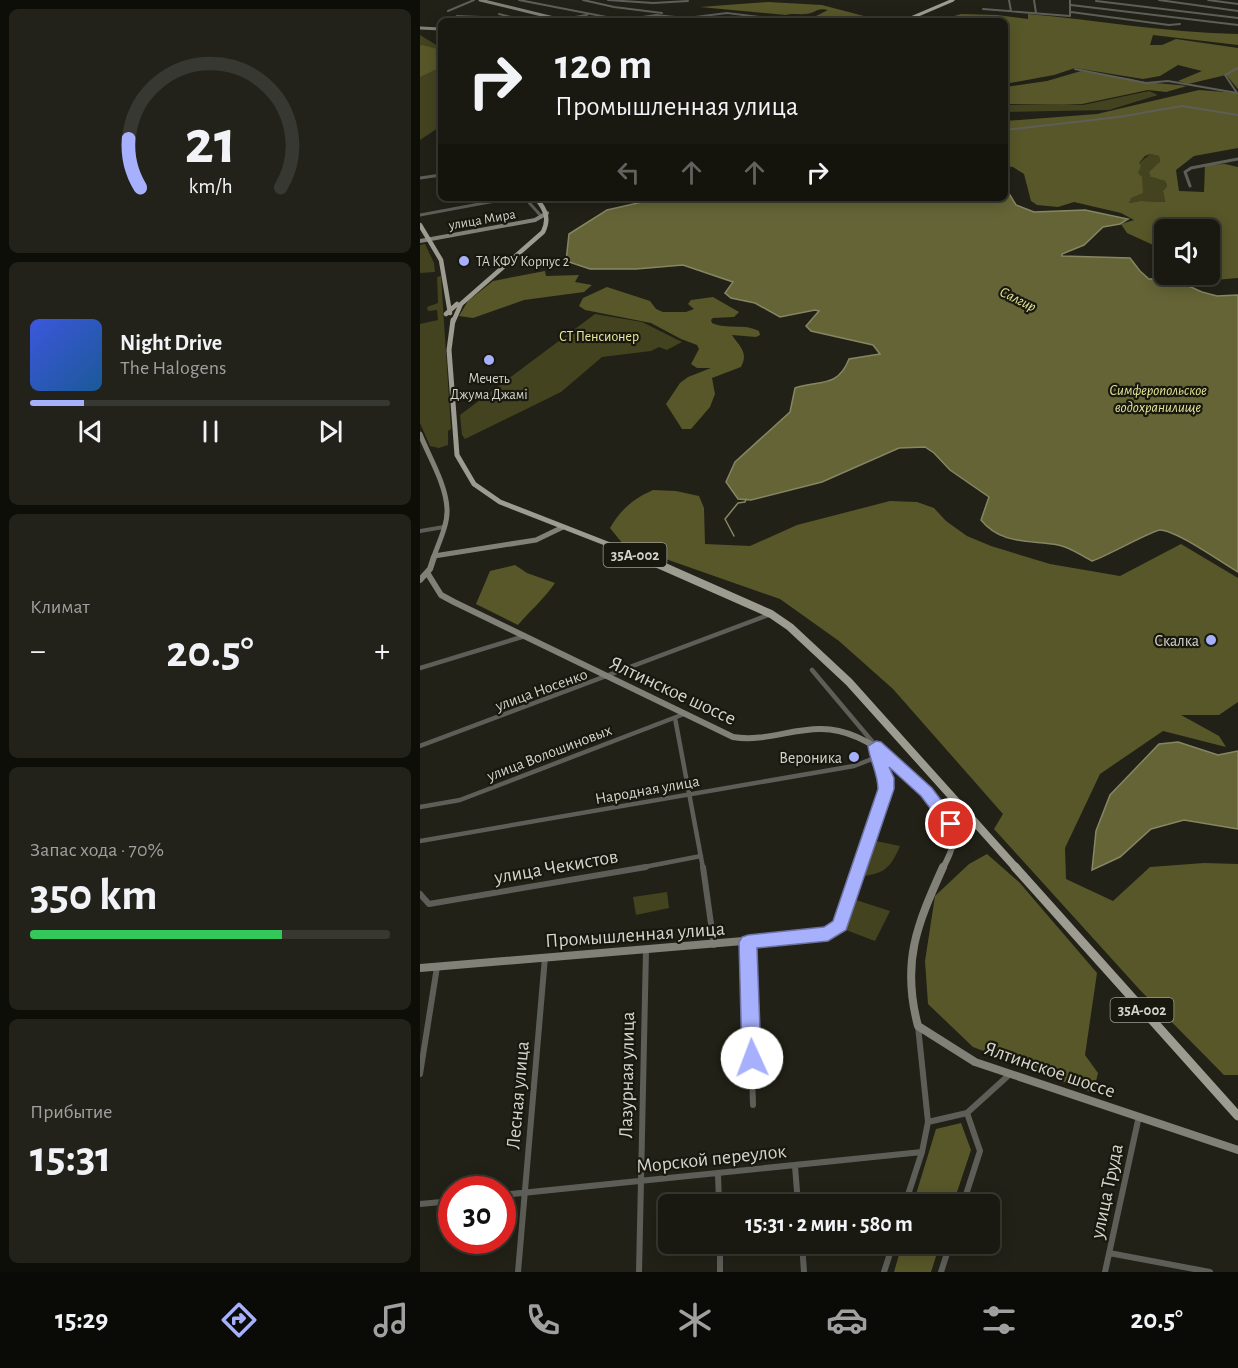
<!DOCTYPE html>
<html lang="ru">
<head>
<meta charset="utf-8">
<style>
	:root { --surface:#191911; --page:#22221a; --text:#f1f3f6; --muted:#9fa09f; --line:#373831; --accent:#a7b0fc }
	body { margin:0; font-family:"Alegreya Sans",sans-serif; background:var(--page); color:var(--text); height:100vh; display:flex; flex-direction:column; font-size:22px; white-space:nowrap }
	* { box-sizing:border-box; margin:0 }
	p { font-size:20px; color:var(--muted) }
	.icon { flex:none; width:33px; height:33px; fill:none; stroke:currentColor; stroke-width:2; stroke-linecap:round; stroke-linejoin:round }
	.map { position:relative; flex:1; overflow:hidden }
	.panel { display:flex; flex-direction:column; gap:9px; padding:9px; background:#0e0e09; width:420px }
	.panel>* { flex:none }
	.guide { position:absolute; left:18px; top:18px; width:570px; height:183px; border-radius:9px; box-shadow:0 3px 15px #0003,0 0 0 2px var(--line); background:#191911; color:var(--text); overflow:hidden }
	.controls { position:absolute; left:734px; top:219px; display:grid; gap:12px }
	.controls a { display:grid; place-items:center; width:66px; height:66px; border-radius:9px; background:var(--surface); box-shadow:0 3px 15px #0003,0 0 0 2px var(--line); font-size:30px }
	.speed { position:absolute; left:18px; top:1176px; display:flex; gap:12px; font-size:30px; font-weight:700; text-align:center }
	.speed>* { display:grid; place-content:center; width:78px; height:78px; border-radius:50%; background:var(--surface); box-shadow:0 3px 15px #0003,0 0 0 2px var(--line); line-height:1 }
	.speed .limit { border:9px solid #d22; background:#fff; color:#111 }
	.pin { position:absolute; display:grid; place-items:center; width:51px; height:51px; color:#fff; margin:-26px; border:3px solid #fff; border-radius:50%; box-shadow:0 2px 6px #0007 }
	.me { position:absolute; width:66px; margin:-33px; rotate:358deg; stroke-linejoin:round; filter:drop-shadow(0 0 4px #0008) }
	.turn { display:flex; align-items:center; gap:21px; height:126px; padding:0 18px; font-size:27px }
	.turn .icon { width:78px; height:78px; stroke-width:2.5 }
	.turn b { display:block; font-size:42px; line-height:51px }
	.lanes { display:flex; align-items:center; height:57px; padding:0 18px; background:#0003; justify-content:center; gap:30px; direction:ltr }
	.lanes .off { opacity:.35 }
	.big { font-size:45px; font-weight:700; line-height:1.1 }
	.panel .tile { flex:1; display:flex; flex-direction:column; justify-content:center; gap:9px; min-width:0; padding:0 21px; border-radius:9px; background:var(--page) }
	.panel .dial { align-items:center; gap:0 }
	.dial svg { height:156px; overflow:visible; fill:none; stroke:var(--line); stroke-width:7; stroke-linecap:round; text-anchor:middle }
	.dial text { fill:var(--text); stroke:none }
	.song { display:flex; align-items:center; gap:18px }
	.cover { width:72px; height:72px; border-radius:9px; background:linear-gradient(135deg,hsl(230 70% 55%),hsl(210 70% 35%)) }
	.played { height:6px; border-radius:3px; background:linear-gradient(90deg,var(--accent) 15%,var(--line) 15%) }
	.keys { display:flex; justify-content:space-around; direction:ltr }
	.heat { display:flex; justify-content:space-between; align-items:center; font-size:33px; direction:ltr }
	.charge { height:9px; border-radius:4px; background:linear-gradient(90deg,#34c759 70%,var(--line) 0) }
	.trip { position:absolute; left:238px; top:1194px; width:342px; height:60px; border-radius:9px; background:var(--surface); box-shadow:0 3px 15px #0003,0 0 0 2px var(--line); font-weight:700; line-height:60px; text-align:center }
	.tabs { display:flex; height:96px; justify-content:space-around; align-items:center; background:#0a0a07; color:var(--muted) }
	.tabs .icon { width:42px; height:42px }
	.tabs .on { color:var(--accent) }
	.tabs b { font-size:27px; color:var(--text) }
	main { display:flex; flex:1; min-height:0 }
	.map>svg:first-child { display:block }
	.green { fill:#434320 }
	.forest { fill:#585729; fill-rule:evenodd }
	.water { fill:#646436; stroke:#868663; stroke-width:1.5 }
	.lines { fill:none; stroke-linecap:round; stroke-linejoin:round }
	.stream { stroke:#868663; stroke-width:1.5 }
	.street-far4 { stroke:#5e5e59; stroke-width:2 }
	.street-far3 { stroke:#5e5e59; stroke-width:3 }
	.street-far2 { stroke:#5e5e59; stroke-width:4 }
	.street-far1 { stroke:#5e5e59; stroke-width:4.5 }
	.street { stroke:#5e5e59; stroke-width:6 }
	.secondary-far4 { stroke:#818178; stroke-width:3 }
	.secondary-far3 { stroke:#818178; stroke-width:4 }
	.secondary-far2 { stroke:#818178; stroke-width:5 }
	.secondary-far1 { stroke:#818178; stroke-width:6 }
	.secondary { stroke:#818178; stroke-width:8 }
	.primary-far4 { stroke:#9c9c90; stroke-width:3 }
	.primary-far3 { stroke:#9c9c90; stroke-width:4.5 }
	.primary-far2 { stroke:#9c9c90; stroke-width:5 }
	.primary-far1 { stroke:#9c9c90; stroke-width:8 }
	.primary { stroke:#9c9c90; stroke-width:9 }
	.route { fill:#a7b0fc; stroke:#6d72a4; stroke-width:1.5 }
	.poi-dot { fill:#a7b0fc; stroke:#18180e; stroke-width:2 }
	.labels { text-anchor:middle; stroke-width:4.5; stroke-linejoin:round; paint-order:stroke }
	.far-street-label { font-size:14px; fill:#d4d4cd; stroke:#18180e }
	.far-poi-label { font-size:14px; fill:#d4d4cd; stroke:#18180e; text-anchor:start }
	.far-park-label { font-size:14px; fill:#eaea9e; stroke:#18180e }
	.far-water-label { font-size:15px; font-style:italic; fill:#e4e498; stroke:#18180e }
	.shield { fill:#18180e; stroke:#9c9c94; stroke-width:1.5 }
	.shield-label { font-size:15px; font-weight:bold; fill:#d4d4cd }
	.poi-label { font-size:16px; fill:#d4d4cd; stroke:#18180e; text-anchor:end }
	.street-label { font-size:16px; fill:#d4d4cd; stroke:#18180e }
	.near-street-label { font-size:20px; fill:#d4d4cd; stroke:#18180e }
</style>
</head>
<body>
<main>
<section class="panel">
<div class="tile dial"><svg viewBox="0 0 100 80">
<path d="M14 69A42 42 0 1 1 86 69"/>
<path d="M14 69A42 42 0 0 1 8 44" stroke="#a7b0fc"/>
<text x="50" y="56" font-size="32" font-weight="700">21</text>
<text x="50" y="72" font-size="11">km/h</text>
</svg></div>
<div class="tile">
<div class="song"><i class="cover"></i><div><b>Night Drive</b><p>The Halogens</p></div></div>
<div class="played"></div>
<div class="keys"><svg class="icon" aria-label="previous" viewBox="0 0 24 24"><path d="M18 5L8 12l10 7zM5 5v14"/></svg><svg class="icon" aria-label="pause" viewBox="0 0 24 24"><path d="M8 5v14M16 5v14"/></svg><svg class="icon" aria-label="next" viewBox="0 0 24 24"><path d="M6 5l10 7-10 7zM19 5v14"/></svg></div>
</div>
<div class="tile"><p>Климат</p>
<div class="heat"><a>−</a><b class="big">20.5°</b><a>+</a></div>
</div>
<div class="tile"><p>Запас хода · 70%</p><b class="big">350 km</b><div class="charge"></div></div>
<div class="tile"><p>Прибытие</p><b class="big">15:31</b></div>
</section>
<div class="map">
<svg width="818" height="1272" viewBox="0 0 818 1272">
	<rect width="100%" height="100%" fill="#212117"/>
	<path class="green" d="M 0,35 L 21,48 L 21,126 L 0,140 Z
		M 651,89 L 646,104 L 663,105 L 729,91 L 738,95 L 689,110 L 585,112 L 585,105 L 629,104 Z
		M 730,154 L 739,156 L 740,162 L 731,177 L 745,181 L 747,186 L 743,191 L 745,202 L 720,201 L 709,203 L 719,163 Z
		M 5,244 L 14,263 L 15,272 L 0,273 L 0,245 Z
		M 21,276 L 31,429 L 28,431 L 28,445 L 19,448 L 10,446 L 0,423 L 0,324 L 18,320 L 17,310 L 8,311 L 7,307 L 18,303 L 17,277 Z
		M 175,314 L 222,322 L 262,342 L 247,350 L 239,347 L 231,351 L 182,357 L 141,392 L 45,439 L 42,435 L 40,415 Z
		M 451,840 L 480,846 C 470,870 463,874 437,877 Z
		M 247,892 L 249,908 L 216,915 L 213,897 Z
		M 433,899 L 470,911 L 455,941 L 426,930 L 429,921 L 426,917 Z"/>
	<path class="forest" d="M 348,2 L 402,5 L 459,20 L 388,20 L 408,10 C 396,7 395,14 385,14 C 378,15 373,13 366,15 L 280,7 Z
		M 541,14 L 577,15 L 608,19 L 608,14 C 678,20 748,33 818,34 L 818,45 L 733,35 L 730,45 L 742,45 L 756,39 L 818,48 L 818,89 L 806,75 L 768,84 L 758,81 L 782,71 L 758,65 L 740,76 L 723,79 L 655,68 L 634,75 L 585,84 L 585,21 L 517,21 Z
		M 2,45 L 21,50 L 21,67 L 0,77 L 0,46 Z
		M 661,71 L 712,79 C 719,83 755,84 767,86 L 746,92 L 728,90 L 662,104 L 585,104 L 585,87 L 627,81 Z
		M 779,90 L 818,93 L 818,148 L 774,156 L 756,170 L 759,191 L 784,192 L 785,165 L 805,164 L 818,167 L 818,278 L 795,280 L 786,275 L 789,274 L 789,230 L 744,230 L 744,250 L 707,233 L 701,224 L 714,220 L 701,213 L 654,202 L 638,207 L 617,205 L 611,201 L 604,174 L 593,167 L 585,166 L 585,121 L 677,114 ZM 730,154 L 739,156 L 740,162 L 729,172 L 731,177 L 745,181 L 747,186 L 743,191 L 745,202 L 720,201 L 709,203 L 711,198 L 723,193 L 722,177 L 718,173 L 721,166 L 719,163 L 725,156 Z
		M 125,271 L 126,276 L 159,275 L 155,282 L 172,285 L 164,292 L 104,300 L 53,318 L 39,316 L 48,301 L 73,281 Z
		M 187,287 L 230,301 L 236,309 L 243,312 L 266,312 L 274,309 L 268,304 L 271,300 L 293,297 L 319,312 L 314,317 L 293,318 L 291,320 L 292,323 C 308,330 324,323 339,331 L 340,335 L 336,337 L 312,335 C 319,346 329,352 321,367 L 292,378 L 295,394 L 290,407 L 271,429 L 262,429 L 246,404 L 260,383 L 268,377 L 291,368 L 277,368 L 271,364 L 279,349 L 277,345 L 261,339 L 231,323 L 165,310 L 159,306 L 163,298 Z
		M 233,490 L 256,491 L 279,496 L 284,508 L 285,544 L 330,546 L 377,525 L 470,501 L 497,502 L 514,508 L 526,521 L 547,536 L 571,546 L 630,564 L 700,576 L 761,544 L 818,578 L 818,702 L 799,715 L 761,715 L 799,736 L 806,747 L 743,731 L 680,774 L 645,848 L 646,879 L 693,901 L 730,867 L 784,863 L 818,864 L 818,1075 L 804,1075 L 720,990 L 574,829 L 583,814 L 473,689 L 419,641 L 360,599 L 203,544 L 190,528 C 201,509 213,499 233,490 Z
		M 95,565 L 107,573 L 135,583 C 124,599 111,610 98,625 L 56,604 L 70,571 Z
		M 567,854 L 599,882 L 677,973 L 665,1055 L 678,1073 L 673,1093 L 553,1047 L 508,1004 L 505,961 L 515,896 L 549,864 Z
		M 541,1123 L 551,1150 L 533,1204 L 493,1204 L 516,1129 Z
		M 482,1244 L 520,1244 L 511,1272 L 474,1272 Z"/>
	<path class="water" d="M 585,187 L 596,205 L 614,212 L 665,210 L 708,219 L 700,224 L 683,227 L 664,245 L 642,254 L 642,256 L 710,258 L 720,271 L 729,279 L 753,279 L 782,292 L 797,296 L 818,295 L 818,572 C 802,563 756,530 740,530 C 733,530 685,557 672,561 C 662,556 650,547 638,545 C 610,540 581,545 561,520 L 569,497 L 530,470 L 514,453 L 505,447 L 479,448 L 402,482 L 331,500 L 318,499 L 306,482 L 315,462 L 370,412 L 375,388 C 399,380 418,388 429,359 L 460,354 L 453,345 L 391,331 L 386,326 L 399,311 L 395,310 L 360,317 L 335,303 L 311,298 L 305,293 L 313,282 L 263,265 L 216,269 L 170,269 L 146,261 L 149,234 L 187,210 L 240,198 L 585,198 Z
		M 758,742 L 798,755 L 818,751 L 818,829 L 764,820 L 731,829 L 700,857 L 672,870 L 676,831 L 690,795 L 739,744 Z"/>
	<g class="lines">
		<path class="stream" d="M 314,536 L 305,519 L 318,503 L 325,502 L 326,499"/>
		<path class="street-far4" d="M 99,0 L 202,20 L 236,15 L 293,21
			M 163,0 L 194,7 L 242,13
			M 188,0 L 233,3 L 268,1
			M 589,0 L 591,11
			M 614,0 L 616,13
			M 739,0 L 818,11
			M 788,0 L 818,4
			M 676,1 L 818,18
			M 651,5 L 818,25
			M 563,9 L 650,16 L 650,0
			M 28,11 L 54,0
			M 651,12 L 749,25 L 760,24
			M 79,14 L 108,21
			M 275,17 L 307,13 L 366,20
			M 137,20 L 167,15
			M 32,21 L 37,16 L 61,17 L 61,20 L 66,21
			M 655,69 L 726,83 L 748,81 L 817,93 L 805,75 L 818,68
			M 585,130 L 699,117 L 762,106 L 818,115"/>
		<path class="street-far3" d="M 0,178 L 21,175
			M 770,186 L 765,172 L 771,168 L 818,159
			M 105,198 L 122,217
			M 0,215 L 91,198"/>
		<path class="street-far2" d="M 0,531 L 24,527"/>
		<path class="street-far1" d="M 0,668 L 105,636
			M 392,670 L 456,746
			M 255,718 L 283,868
			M 0,746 L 351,614
			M 0,807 L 40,800 L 264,714
			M 0,841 L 434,766 L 457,757
			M 219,868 L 281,856"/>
		<path class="street" d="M 283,867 L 294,945
			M 0,894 L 9,904 L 226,867
			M 328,942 L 333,1105
			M 0,1074 L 17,967
			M 508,1122 L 547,1113 L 590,1074
			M 375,1166 L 378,1204
			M 298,1174 L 299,1204
			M 82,1195 L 502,1152
			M 0,1204 L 32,1201
			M 485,1204 L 502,1152 L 508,1122 L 498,1026
			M 543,1204 L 560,1151 L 547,1113
			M 300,1244 L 300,1272
			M 382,1244 L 384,1272
			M 689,1253 L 790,1272
			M 98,1272 L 125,957
			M 219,1272 L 226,950
			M 464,1272 L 473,1244
			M 521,1272 L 530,1244
			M 685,1272 L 719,1116"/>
		<path class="secondary-far4" d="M 60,0 L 138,19 L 132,21
			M 0,28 L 21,29"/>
		<path class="secondary-far3" d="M 0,241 L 115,220 L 127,213"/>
		<path class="secondary-far2" d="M 0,434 C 9,457 26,484 27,509 C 28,525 18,544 13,559
			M 14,556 L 116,540 L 143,527"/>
		<path class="secondary-far1" d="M 8,574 L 21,595 L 34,602 L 313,737 C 344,742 370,729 400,729 C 451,728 506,784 531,824 C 538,840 530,854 523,868
			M 0,580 L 10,569 L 14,557
			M 439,868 L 466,789 L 456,746"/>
		<path class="secondary" d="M 523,867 C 497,925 481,962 498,1026 L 555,1062 L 818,1150
			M 0,968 L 408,934 L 420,925 L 440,867"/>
		<path class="primary-far4" d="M 484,21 L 533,0"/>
		<path class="primary-far3" d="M 0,225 L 21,260 L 30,313
			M 26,314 L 37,304
			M 33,322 L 41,304 L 123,232 C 130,218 125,209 116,198"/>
		<path class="primary-far2" d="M 33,320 L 29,350 L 37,455 L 54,484 L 80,502 L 226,559"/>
		<path class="primary-far1" d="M 222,557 L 351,614 L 370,627 L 429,682 L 596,868"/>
		<path class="primary" d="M 595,867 L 818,1116"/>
	</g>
	<path class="route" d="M 456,741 L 461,742 L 512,788 L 539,824 L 537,828 L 525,828 L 501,796 L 469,767 L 474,778 L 474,789 L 426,930 L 408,941 L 337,948 L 341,1058 L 338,1064 L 332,1067 L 325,1064 L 322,1058 L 319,942 L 322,937 L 328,935 L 404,927 L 413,921 L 458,789 C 458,774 450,761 448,746 Z"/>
	<g class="poi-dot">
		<circle cx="44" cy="261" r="6"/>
		<circle cx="69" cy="360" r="6"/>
		<circle cx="791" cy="640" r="6"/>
		<circle cx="434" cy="757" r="6"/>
	</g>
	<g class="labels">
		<g class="far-street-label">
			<text transform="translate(62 219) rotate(-10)" y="5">улица Мира</text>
		</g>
		<g class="far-poi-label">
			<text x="56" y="266">ТА КФУ Корпус 2</text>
			<text x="69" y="383" text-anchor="middle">Мечеть<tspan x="69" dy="16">Джума Джамі</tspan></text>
		</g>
		<g class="far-park-label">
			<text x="179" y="341">СТ Пенсионер</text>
		</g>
		<g class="far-water-label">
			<text transform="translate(598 299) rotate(26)" y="5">Салгир</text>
			<text x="738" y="395">Симферопольское<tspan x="738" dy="17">водохранилище</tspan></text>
		</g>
		<g class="shield">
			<rect x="183.5" y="543" width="63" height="24" rx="4.5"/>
			<rect x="690.5" y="998" width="63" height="24" rx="4.5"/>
		</g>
		<g class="shield-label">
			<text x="215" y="560">35А-002</text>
			<text x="722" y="1015">35А-002</text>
		</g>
		<g class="poi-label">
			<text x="779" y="646">Скалка</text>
			<text x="422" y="763">Вероника</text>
		</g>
		<g class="street-label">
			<text transform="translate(121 689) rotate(-20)" y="6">улица Носенко</text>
			<text transform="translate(129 752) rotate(-21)" y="6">улица Волошиновых</text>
			<text transform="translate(227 789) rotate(-10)" y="6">Народная улица</text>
		</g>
		<g class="near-street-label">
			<text transform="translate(253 690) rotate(25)" y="7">Ялтинское шоссе</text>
			<text transform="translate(136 866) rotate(-10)" y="7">улица Чекистов</text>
			<text transform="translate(215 934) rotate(-4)" y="7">Промышленная улица</text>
			<text transform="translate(630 1069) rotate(19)" y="7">Ялтинское шоссе</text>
			<text transform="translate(206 1075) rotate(-89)" y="7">Лазурная улица</text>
			<text transform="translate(97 1095) rotate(-85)" y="7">Лесная улица</text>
			<text transform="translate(291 1158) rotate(-6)" y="7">Морской переулок</text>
			<text transform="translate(686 1191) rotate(-78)" y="7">улица Труда</text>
		</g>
	</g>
</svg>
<div class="controls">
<a><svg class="icon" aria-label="sound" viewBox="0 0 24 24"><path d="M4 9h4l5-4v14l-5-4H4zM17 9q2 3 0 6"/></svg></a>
</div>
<div class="speed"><div class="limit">30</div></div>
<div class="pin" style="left:531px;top:824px;background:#d93025"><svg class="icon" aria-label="arrive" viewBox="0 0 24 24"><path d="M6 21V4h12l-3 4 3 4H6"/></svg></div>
<svg class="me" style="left:332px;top:1058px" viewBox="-20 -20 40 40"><circle r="19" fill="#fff"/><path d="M0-13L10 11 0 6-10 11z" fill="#a7b0fc"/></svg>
<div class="trip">15:31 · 2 мин · 580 m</div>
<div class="guide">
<div class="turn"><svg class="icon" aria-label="right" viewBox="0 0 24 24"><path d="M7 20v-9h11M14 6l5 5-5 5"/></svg><div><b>120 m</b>Промышленная улица</div></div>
<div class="lanes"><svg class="icon off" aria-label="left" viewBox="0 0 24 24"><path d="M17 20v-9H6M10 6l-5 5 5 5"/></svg><svg class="icon off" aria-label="ahead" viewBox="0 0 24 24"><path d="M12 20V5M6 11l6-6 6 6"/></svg><svg class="icon off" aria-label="ahead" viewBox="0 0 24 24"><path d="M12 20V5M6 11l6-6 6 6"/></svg><svg class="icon" aria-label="right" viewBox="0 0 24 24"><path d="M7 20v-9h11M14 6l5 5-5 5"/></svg></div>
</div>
</div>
</main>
<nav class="tabs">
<b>15:29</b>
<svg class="icon on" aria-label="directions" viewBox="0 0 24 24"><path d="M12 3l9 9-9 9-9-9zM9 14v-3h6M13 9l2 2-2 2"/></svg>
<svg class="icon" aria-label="music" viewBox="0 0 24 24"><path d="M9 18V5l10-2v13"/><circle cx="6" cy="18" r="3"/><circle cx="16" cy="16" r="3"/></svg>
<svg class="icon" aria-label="phone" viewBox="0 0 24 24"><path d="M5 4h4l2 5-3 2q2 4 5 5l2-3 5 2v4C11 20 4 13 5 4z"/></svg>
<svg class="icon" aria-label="climate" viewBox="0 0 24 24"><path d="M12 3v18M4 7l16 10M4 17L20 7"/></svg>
<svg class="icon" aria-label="car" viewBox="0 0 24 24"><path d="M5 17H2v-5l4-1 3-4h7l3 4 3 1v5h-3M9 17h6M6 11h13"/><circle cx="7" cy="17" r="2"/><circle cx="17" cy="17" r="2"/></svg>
<svg class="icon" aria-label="filters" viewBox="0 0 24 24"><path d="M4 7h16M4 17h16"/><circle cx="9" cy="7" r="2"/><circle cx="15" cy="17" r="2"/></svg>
<b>20.5°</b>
</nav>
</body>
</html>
